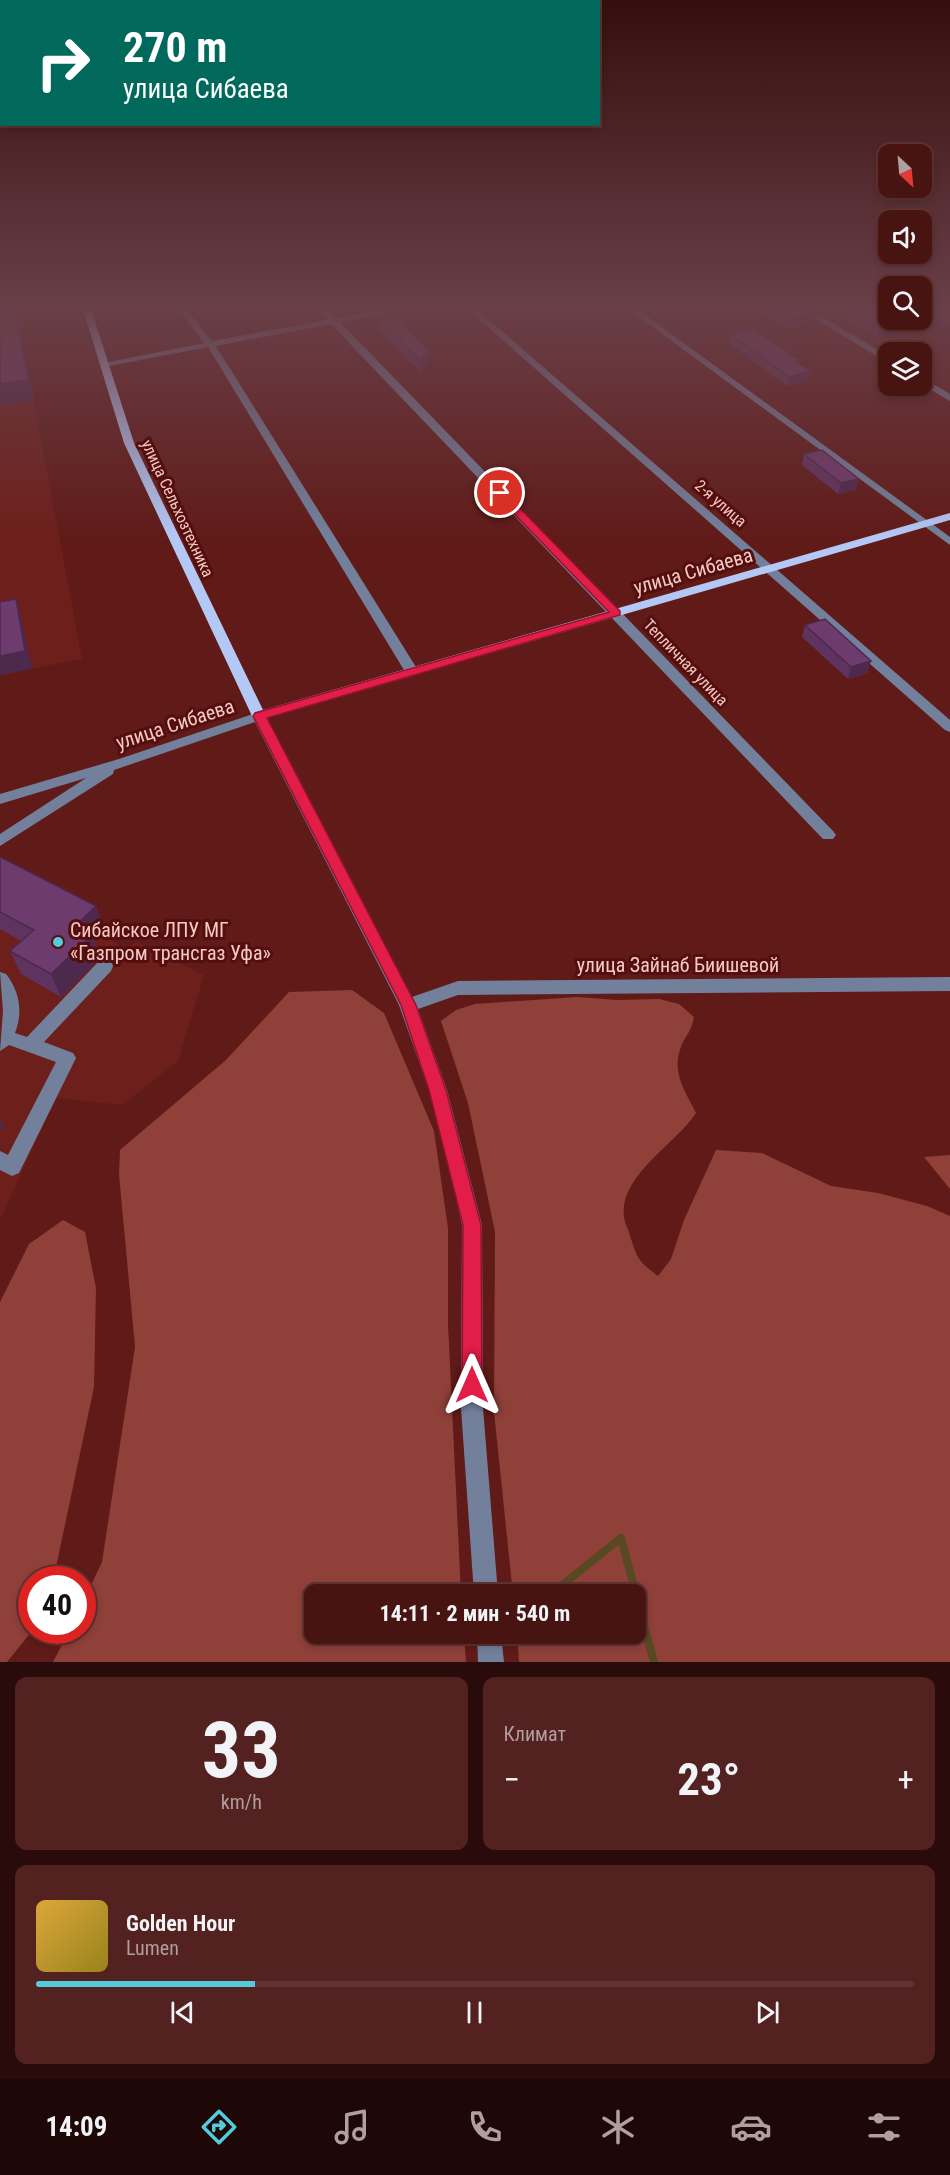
<!DOCTYPE html>
<html lang="ru">
<head>
<meta charset="utf-8">
<style>
	:root { --surface:#481412; --page:#522120; --text:#f1f3f6; --muted:#b19e9f; --line:#603332; --accent:#53cbda }
	body { margin:0; font-family:"Roboto Condensed",sans-serif; background:var(--page); color:var(--text); height:100vh; display:flex; flex-direction:column; font-size:22px; white-space:nowrap }
	* { box-sizing:border-box; margin:0 }
	p { font-size:20px; color:var(--muted) }
	.icon { flex:none; width:33px; height:33px; fill:none; stroke:currentColor; stroke-width:2; stroke-linecap:round; stroke-linejoin:round }
	.map { position:relative; height:1662px; overflow:hidden }
	.drawer { display:flex; flex-direction:column; gap:15px; padding:15px; background:#280b0a; flex:1 }
	.drawer>* { flex:none }
	.top-card { position:absolute; left:0px; top:0px; width:600px; height:126px; box-shadow:0 3px 9px #0003,0 0 0 2px var(--line); background:#00695c; color:#fff; overflow:hidden }
	.needle { width:39px; rotate:154deg }
	.buttons { position:absolute; left:878px; top:144px; display:grid; gap:12px }
	.buttons a { display:grid; place-items:center; width:54px; height:54px; border-radius:12px; background:var(--surface); box-shadow:0 3px 9px #0003,0 0 0 2px var(--line); font-size:30px }
	.speed { position:absolute; left:18px; top:1566px; display:flex; gap:12px; font-size:30px; font-weight:700; text-align:center }
	.speed>* { display:grid; place-content:center; width:78px; height:78px; border-radius:50%; background:var(--surface); box-shadow:0 3px 9px #0003,0 0 0 2px var(--line); line-height:1 }
	.speed .limit { border:9px solid #d22; background:#fff; color:#111 }
	.pin { position:absolute; display:grid; place-items:center; width:51px; height:51px; color:#fff; margin:-26px; border:3px solid #fff; border-radius:50%; box-shadow:0 2px 6px #0007 }
	.me { position:absolute; width:66px; margin:-33px; rotate:0deg; stroke-linejoin:round; filter:drop-shadow(0 0 4px #0008) }
	.turn { display:flex; align-items:center; gap:21px; height:126px; padding:0 24px; font-size:27px }
	.turn .icon { width:78px; height:78px; stroke-width:2.5 }
	.turn b { display:block; font-size:42px; line-height:51px }
	.big { font-size:45px; font-weight:700; line-height:1.1 }
	.drawer .widget { flex:1; display:flex; flex-direction:column; justify-content:center; gap:9px; min-width:0; padding:0 21px; border-radius:12px; background:var(--page) }
	.drawer .dial { align-items:center; gap:0 }
	.dial b { font-size:78px; line-height:1 }
	.song { display:flex; align-items:center; gap:18px }
	.cover { width:72px; height:72px; border-radius:9px; background:linear-gradient(135deg,hsl(40 70% 55%),hsl(50 70% 35%)) }
	.played { height:6px; border-radius:3px; background:linear-gradient(90deg,var(--accent) 25%,var(--line) 25%) }
	.keys { display:flex; justify-content:space-around; direction:ltr }
	.heat { display:flex; justify-content:space-between; align-items:center; font-size:33px; direction:ltr }
	.drawer .tiles { flex:1; display:grid; gap:15px; grid-template-columns:1fr 1fr }
	.widget:last-child { grid-column:span 2 }
	.trip { position:absolute; left:304px; top:1584px; width:342px; height:60px; border-radius:12px; background:var(--surface); box-shadow:0 3px 9px #0003,0 0 0 2px var(--line); font-weight:700; line-height:60px; text-align:center }
	.tabs { display:flex; height:96px; justify-content:space-around; align-items:center; background:#1d0807; color:var(--muted) }
	.tabs .icon { width:42px; height:42px }
	.tabs .on { color:var(--accent) }
	.tabs b { font-size:27px; color:var(--text) }
	.map>svg:first-child { display:block }
	.built { fill:#6d1f1b }
	.green { fill:#8f4039 }
	.lines { fill:none; stroke-linecap:round; stroke-linejoin:round }
	.stream { stroke:#594923; stroke-width:8 }
	.minor { fill:#73809c; fill-rule:evenodd }
	.major { fill:#b4c8f6; fill-rule:evenodd }
	.wall { fill:#5f335f }
	.shaded-wall { fill:#4d294d }
	.building { fill:#6e3b6e; stroke:#4d294d; stroke-width:1.5 }
	.route { fill:#e11d48; stroke:#92132f; stroke-width:1.5 }
	.poi-dot { fill:#53cbda; stroke:#540e0d; stroke-width:2 }
	.labels { text-anchor:middle; stroke-width:6; stroke-linejoin:round; paint-order:stroke }
	.far-street-label { font-size:16px; fill:#f5c9c4; stroke:#540e0d }
	.street-label { font-size:20px; fill:#f5c9c4; stroke:#540e0d }
	.poi-label { font-size:20px; fill:#f5c9c4; stroke:#540e0d; text-anchor:start }
</style>
</head>
<body>
<div class="map">
<svg width="950" height="1662" viewBox="0 0 950 1662">
	<rect width="100%" height="100%" fill="#601b18"/>
	<path class="built" d="M 0,306 L 16,306 L 82,659 L 0,675 Z
		M 0,875 L 105,930 L 101,934 L 125,949 L 136,942 L 204,975 L 178,1061 L 122,1105 L 56,1098 L 0,1220 Z"/>
	<path class="green" d="M 352,990 L 384,1013 L 434,1131 L 448,1228 L 448,1324 L 461,1594 L 315,1594 L 315,1634 L 464,1634 L 466,1662 L 53,1662 L 69,1631 L 82,1630 L 83,1602 L 102,1562 L 135,1347 L 119,1174 L 120,1150 L 226,1060 L 289,992 Z
		M 577,997 L 617,1000 L 659,999 L 679,1004 L 694,1017 C 691,1033 686,1034 681,1047 C 671,1072 685,1091 696,1113 C 675,1145 619,1175 624,1218 C 625,1224 629,1230 630,1236 C 638,1260 638,1261 658,1276 L 671,1259 L 684,1220 L 716,1150 L 762,1153 L 831,1186 L 878,1193 L 927,1206 L 950,1216 L 950,1662 L 519,1662 L 517,1634 L 636,1634 L 636,1594 L 513,1594 L 494,1412 L 495,1232 L 468,1103 L 441,1021 L 456,1010 L 475,1004 Z
		M 950,1155 L 950,1189 L 924,1157 Z
		M 63,1220 L 85,1232 L 96,1288 L 94,1387 L 55,1572 L 52,1579 L 32,1580 L 32,1631 L 7,1662 L 0,1662 L 0,1302 L 29,1244 Z"/>
	<g class="lines">
		<path class="stream" d="M 551,1594 L 621,1538 L 636,1594
			M 636,1596 L 654,1662"/>
		<path class="minor" d="M 176,306 L 184,306 L 212,341 L 327,320 L 315,306 L 324,306 L 335,318 L 401,306 L 418,306 L 414,309 L 340,322 L 833,831 L 836,835 L 833,839 L 823,839 L 331,324 L 216,346 L 419,672 L 417,675 L 407,675 L 208,347 L 104,367 L 99,364 L 204,343 Z
			M 464,306 L 473,306 L 950,720 L 950,732 L 945,730 Z
			M 624,306 L 633,306 L 950,537 L 950,545 Z
			M 794,306 L 804,306 L 888,356 L 888,363 Z
			M 921,377 L 950,394 L 950,401 L 921,384 Z
			M 259,712 L 266,716 L 412,997 L 458,981 L 950,977 L 950,991 L 458,995 L 418,1009 L 447,1090 L 482,1225 L 483,1408 L 498,1594 L 474,1594 L 461,1408 L 462,1225 L 450,1170 L 429,1090 L 399,1005 L 255,722 L 114,770 L 113,774 L 0,846 L 0,834 L 86,778 L 0,804 L 0,794 L 119,759 Z
			M 105,959 L 111,961 L 113,966 L 111,971 L 44,1042 L 73,1053 L 76,1058 L 19,1173 L 12,1176 L 0,1170 L 0,1151 L 8,1155 L 56,1062 L 9,1045 L 0,1051 L 3,1011 L 0,972 L 6,974 C 20,992 23,1012 15,1033 L 27,1037 L 99,961 Z
			M 477,1634 L 501,1634 L 504,1662 L 478,1662 Z"/>
		<path class="major" d="M 82,306 L 90,306 L 134,443 L 263,710 L 950,513 L 950,520 L 259,720 L 252,716 L 124,443 Z"/>
	</g>
	<path class="wall" d="M 752,306 L 804,306 L 817,313 L 815,321 L 784,328 L 752,308 Z
		M 808,306 L 950,306 L 950,324 L 947,322 L 877,337 L 841,316 L 829,318 Z
		M 379,320 L 430,361 L 420,371 L 379,331 Z
		M 730,334 L 800,365 L 810,371 L 808,380 L 787,386 L 729,343 Z
		M 804,454 L 856,490 L 838,494 L 802,465 Z
		M 805,625 L 867,673 L 848,679 L 802,637 Z
		M 0,857 L 105,930 L 94,941 L 100,958 L 61,997 L 21,974 L 10,951 L 21,941 L 0,929 Z"/>
	<path class="shaded-wall" d="M 15,306 L 19,321 L 34,401 L 0,406 L 0,384 Z
		M 843,308 L 841,316 L 829,318 L 831,311 Z
		M 817,313 L 815,321 L 784,328 L 785,320 Z
		M 949,314 L 947,322 L 877,337 L 879,329 Z
		M 429,351 L 430,361 L 420,371 L 420,360 Z
		M 810,371 L 808,380 L 787,386 L 789,377 Z
		M 859,479 L 856,490 L 838,494 L 841,483 Z
		M 16,599 L 21,617 L 32,669 L 0,675 L 0,656 Z
		M 871,661 L 867,673 L 848,679 L 851,667 Z
		M 96,906 L 105,930 L 94,941 L 100,958 L 61,997 L 51,974 L 75,926 Z
		M 0,1119 L 4,1127 L 0,1131 Z"/>
	<path class="building" d="M 0,306 L 14,306 L 28,380 L 0,384 Z
		M 763,306 L 804,306 L 817,313 L 785,320 Z
		M 823,306 L 888,306 L 888,320 L 921,320 L 921,306 L 950,306 L 950,314 L 879,329 L 843,308 L 831,311 Z
		M 395,317 L 429,351 L 420,360 L 379,320 Z
		M 752,329 L 800,360 L 795,362 L 810,371 L 789,377 L 730,334 Z
		M 822,450 L 859,479 L 841,483 L 804,454 Z
		M 16,599 L 25,651 L 0,656 L 0,602 Z
		M 825,619 L 871,661 L 851,667 L 805,625 Z
		M 0,857 L 96,906 L 75,926 L 92,935 L 51,974 L 10,951 L 34,930 L 0,912 Z"/>
	<linearGradient id="sky" x2="0" y2="1"><stop stop-color="#350f0d"/><stop offset="0.57" stop-color="#693f48"/><stop offset="1" stop-color="#693f48" stop-opacity="0"/></linearGradient>
	<rect width="950" height="538" fill="url(#sky)"/>
	<path class="route" d="M 500,490 L 503,491 L 620,611 L 620,615 L 267,718 L 416,1005 L 446,1090 L 481,1225 L 482,1385 L 479,1392 L 472,1395 L 465,1392 L 462,1385 L 463,1225 L 429,1090 L 401,1005 L 253,716 L 255,713 L 609,612 L 496,495 L 495,493 Z"/>
	<circle class="poi-dot" cx="58" cy="942" r="6"/>
	<g class="labels">
		<g class="far-street-label">
			<text transform="translate(721 503) rotate(41)" y="6">2-я улица</text>
			<text transform="translate(178 508) rotate(65)" y="6">улица Сельхозтехника</text>
			<text transform="translate(686 662) rotate(46)" y="6">Тепличная улица</text>
		</g>
		<g class="street-label">
			<text transform="translate(693 571) rotate(-16)" y="7">улица Сибаева</text>
			<text transform="translate(175 724) rotate(-18)" y="7">улица Сибаева</text>
			<text x="678" y="972">улица Зайнаб Биишевой</text>
		</g>
		<g class="poi-label">
			<text x="70" y="937">Сибайское ЛПУ МГ<tspan x="70" dy="23">«Газпром трансгаз Уфа»</tspan></text>
		</g>
	</g>
</svg>
<div class="buttons">
<a><svg class="needle" viewBox="-14 -14 28 28"><path d="M0-13l5 13h-10z" fill="#e53935"/><path d="M0 13l5-13h-10z" fill="#b19e9f"/></svg></a>
<a><svg class="icon" aria-label="sound" viewBox="0 0 24 24"><path d="M4 9h4l5-4v14l-5-4H4zM17 9q2 3 0 6"/></svg></a>
<a><svg class="icon" aria-label="search" viewBox="0 0 24 24"><circle cx="10" cy="10" r="6"/><path d="M15 15l6 6"/></svg></a>
<a><svg class="icon" aria-label="layers" viewBox="0 0 24 24"><path d="M12 4l9 5-9 5-9-5zM3 14l9 5 9-5"/></svg></a>
</div>
<div class="speed"><div class="limit">40</div></div>
<div class="pin" style="left:500px;top:493px;background:#d93025"><svg class="icon" aria-label="arrive" viewBox="0 0 24 24"><path d="M6 21V4h12l-3 4 3 4H6"/></svg></div>
<svg class="me" style="left:472px;top:1385px" viewBox="-20 -20 40 40"><path d="M0-17L14 15 0 8-14 15z" fill="#e11d48" stroke="#fff" stroke-width="4"/></svg>
<div class="trip">14:11 · 2 мин · 540 m</div>
<div class="top-card">
<div class="turn"><svg class="icon" aria-label="right" viewBox="0 0 24 24"><path d="M7 20v-9h11M14 6l5 5-5 5"/></svg><div><b>270 m</b>улица Сибаева</div></div>
</div>
</div>
<section class="drawer">
<div class="tiles">
<div class="widget dial"><b>33</b><p>km/h</p></div>
<div class="widget"><p>Климат</p>
<div class="heat"><a>−</a><b class="big">23°</b><a>+</a></div>
</div>
<div class="widget">
<div class="song"><i class="cover"></i><div><b>Golden Hour</b><p>Lumen</p></div></div>
<div class="played"></div>
<div class="keys"><svg class="icon" aria-label="previous" viewBox="0 0 24 24"><path d="M18 5L8 12l10 7zM5 5v14"/></svg><svg class="icon" aria-label="pause" viewBox="0 0 24 24"><path d="M8 5v14M16 5v14"/></svg><svg class="icon" aria-label="next" viewBox="0 0 24 24"><path d="M6 5l10 7-10 7zM19 5v14"/></svg></div>
</div>
</div>
</section>
<nav class="tabs">
<b>14:09</b>
<svg class="icon on" aria-label="directions" viewBox="0 0 24 24"><path d="M12 3l9 9-9 9-9-9zM9 14v-3h6M13 9l2 2-2 2"/></svg>
<svg class="icon" aria-label="music" viewBox="0 0 24 24"><path d="M9 18V5l10-2v13"/><circle cx="6" cy="18" r="3"/><circle cx="16" cy="16" r="3"/></svg>
<svg class="icon" aria-label="phone" viewBox="0 0 24 24"><path d="M5 4h4l2 5-3 2q2 4 5 5l2-3 5 2v4C11 20 4 13 5 4z"/></svg>
<svg class="icon" aria-label="climate" viewBox="0 0 24 24"><path d="M12 3v18M4 7l16 10M4 17L20 7"/></svg>
<svg class="icon" aria-label="car" viewBox="0 0 24 24"><path d="M5 17H2v-5l4-1 3-4h7l3 4 3 1v5h-3M9 17h6M6 11h13"/><circle cx="7" cy="17" r="2"/><circle cx="17" cy="17" r="2"/></svg>
<svg class="icon" aria-label="filters" viewBox="0 0 24 24"><path d="M4 7h16M4 17h16"/><circle cx="9" cy="7" r="2"/><circle cx="15" cy="17" r="2"/></svg>
</nav>
</body>
</html>
